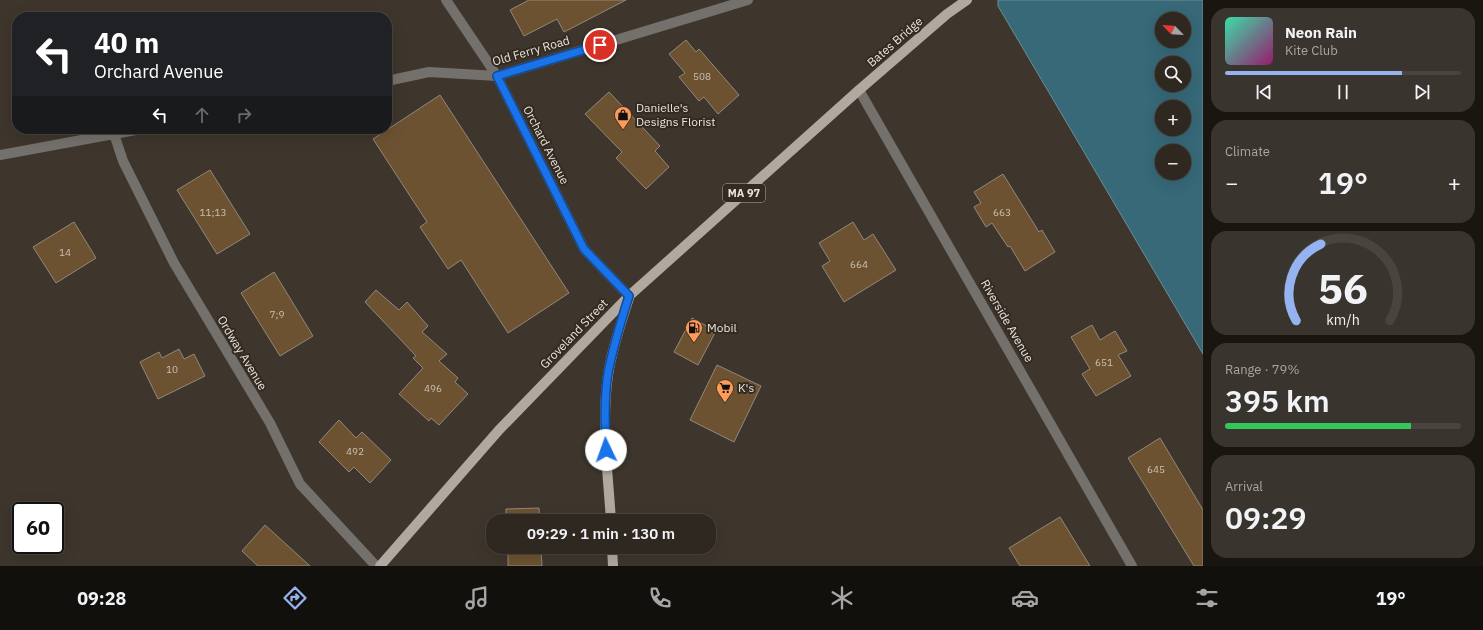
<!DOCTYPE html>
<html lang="en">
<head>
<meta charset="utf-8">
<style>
	:root { --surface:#2e2821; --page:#3a342e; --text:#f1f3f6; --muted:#a7a6a5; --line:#49443f; --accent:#95b2f1 }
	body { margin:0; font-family:"IBM Plex Sans",sans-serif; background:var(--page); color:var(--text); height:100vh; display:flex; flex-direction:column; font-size:15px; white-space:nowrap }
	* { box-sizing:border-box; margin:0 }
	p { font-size:13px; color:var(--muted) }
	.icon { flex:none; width:22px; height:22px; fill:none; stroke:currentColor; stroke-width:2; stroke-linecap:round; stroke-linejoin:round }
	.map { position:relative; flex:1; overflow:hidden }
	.drawer { display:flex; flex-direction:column; gap:8px; padding:8px; background:#191612; width:280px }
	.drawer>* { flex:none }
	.hud { position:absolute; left:12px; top:12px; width:380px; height:122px; border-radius:16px; box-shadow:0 4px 16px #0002,0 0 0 1px var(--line); background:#202124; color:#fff; overflow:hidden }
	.needle { width:26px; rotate:295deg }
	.buttons { position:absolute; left:1155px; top:12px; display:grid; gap:8px }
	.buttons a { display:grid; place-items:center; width:36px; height:36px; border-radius:50%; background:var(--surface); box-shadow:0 4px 16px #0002,0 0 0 1px var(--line); font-size:20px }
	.speed { position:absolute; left:12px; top:502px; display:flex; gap:8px; font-size:20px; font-weight:700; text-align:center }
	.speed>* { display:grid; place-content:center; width:52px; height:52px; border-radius:50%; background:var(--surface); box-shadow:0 4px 16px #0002,0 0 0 1px var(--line); line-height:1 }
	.speed .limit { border:2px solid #111; border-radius:6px; background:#fff; color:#111 }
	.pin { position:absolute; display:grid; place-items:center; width:34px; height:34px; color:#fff; margin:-17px; border:2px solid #fff; border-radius:50%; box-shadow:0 1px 4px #0007 }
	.me { position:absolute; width:44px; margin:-22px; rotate:357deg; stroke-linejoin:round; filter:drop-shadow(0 0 3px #0008) }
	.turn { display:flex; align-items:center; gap:14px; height:84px; padding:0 16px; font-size:18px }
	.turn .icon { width:52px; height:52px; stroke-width:2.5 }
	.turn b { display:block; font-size:28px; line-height:34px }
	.lanes { display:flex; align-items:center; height:38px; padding:0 16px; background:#0003; justify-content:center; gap:20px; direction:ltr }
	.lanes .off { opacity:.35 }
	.big { font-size:30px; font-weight:600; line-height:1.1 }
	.drawer .card { flex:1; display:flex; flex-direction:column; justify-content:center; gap:6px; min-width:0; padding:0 14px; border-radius:16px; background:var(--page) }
	.drawer .dial { align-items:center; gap:0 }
	.dial svg { height:104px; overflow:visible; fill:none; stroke:var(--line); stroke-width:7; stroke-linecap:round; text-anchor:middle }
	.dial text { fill:var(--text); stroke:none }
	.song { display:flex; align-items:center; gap:12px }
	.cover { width:48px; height:48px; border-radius:6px; background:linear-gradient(135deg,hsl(160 70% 55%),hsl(320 70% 35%)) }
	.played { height:4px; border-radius:2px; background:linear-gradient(90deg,var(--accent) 75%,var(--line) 75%) }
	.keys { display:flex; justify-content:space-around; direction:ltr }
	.heat { display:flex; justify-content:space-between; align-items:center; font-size:22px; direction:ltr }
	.charge { height:6px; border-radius:3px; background:linear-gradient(90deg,#34c759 79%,var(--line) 0) }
	.trip { position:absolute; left:486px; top:514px; width:230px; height:40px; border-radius:16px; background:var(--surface); box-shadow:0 4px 16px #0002,0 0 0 1px var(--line); font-weight:600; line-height:40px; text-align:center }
	.menu { display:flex; height:64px; justify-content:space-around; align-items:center; background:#12100d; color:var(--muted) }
	.menu .icon { width:28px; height:28px }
	.menu .on { color:var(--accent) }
	.menu b { font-size:18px; color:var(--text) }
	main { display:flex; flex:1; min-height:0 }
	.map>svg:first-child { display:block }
	.water { fill:#376979; stroke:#6c8e97; fill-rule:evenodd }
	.building { fill:#6c5231; stroke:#91887d }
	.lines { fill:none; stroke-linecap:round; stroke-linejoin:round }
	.minor { stroke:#74716c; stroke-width:10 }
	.major { stroke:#b1a99f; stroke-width:10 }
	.route-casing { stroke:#114b97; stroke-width:10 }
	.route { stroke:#1a73e8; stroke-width:7 }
	.labels { text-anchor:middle; stroke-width:4; stroke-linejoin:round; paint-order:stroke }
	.number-label { font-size:10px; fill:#cac0b3 }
	.shield { fill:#332b22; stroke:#b2aca6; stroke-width:1 }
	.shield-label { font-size:11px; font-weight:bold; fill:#e9e4de }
	.street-label { font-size:12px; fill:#e9e4de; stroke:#332b22 }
	.poi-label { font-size:12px; fill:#e9e4de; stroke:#332b22; text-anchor:start }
</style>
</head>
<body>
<main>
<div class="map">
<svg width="1203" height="566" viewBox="0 0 1203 566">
	<rect width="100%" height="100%" fill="#3e362c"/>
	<path class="water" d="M 998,0 L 1203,0 L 1203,354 L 998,6 ZM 1162,19 L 1184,19 L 1184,41 L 1162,41 ZM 1162,63 L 1184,63 L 1184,85 L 1162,85 ZM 1162,107 L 1184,107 L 1184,129 L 1162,129 ZM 1162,151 L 1184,151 L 1184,173 L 1162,173 Z"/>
	<path class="building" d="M 529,0 L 626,0 L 564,32 L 557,19 L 524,36 L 510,10 Z
		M 686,40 L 696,52 L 699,49 L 739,95 L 718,114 L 704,97 L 699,101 L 679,77 L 685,73 L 669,54 Z
		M 609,92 L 660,146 L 655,151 L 669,167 L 646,189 L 616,158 L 622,152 L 585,114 Z
		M 440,95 L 569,293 L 508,333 L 461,260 L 448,269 L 420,227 L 427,222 L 373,139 Z
		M 210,170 L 250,234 L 217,254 L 177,190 Z
		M 1003,174 L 1039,232 L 1042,230 L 1055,252 L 1025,271 L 1010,246 L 1008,247 L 992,223 L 986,227 L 974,207 L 981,203 L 974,192 Z
		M 74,222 L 96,258 L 56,283 L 33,247 Z
		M 853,222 L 864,240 L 873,234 L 896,270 L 844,302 L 822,266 L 830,261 L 819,243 Z
		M 274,272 L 313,336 L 280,356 L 241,293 Z
		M 376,290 L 399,310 L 407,302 L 428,326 L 422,332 L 447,354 L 439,361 L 458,378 L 455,382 L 468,394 L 439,425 L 431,418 L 429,421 L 399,394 L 423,368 L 413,358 L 416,356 L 365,302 Z
		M 692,318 L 716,331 L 698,365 L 674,352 Z
		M 1092,325 L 1100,340 L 1115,331 L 1127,351 L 1118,355 L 1131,376 L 1096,396 L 1082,374 L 1090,369 L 1071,337 Z
		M 179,349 L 184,359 L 194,354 L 205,376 L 158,399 L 140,362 L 159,352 L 162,358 Z
		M 717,365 L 761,386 L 734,442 L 690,420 Z
		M 339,420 L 356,438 L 362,432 L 391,460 L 370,483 L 354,467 L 349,472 L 319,442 Z
		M 1160,438 L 1203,510 L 1203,566 L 1194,566 L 1128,458 Z
		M 539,508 L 540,521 L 506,521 L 506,509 Z
		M 1060,517 L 1090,566 L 1020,566 L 1009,548 Z
		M 265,525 L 310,566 L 258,566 L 242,551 Z
		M 508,547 L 541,547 L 542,566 L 508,566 Z"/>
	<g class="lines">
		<path class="minor" d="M 446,0 L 497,76 L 584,249 L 629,296
			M 387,81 L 429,72 L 497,76 L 748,0
			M 859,90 L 1132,566
			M 114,134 L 123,161 L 174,263 L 270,423 L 300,484 L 376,566
			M 0,155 L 141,129"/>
		<path class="major" d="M 611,521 C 608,473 601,423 608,375 C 612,348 621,323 629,298
			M 612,547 L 613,566
			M 380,566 L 499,430 L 629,296 L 859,90 L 947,14 L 967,0"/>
	</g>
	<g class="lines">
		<defs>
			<path id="route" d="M 600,45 L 497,76 L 584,249 L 629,296 C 621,321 613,347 608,373 C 604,398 605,425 606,450"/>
		</defs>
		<use href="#route" class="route-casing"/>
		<use href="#route" class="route"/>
	</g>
	<defs>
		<symbol id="shop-pin" viewBox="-11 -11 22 30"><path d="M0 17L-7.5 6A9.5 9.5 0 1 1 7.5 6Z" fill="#fe9b59" stroke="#332b22"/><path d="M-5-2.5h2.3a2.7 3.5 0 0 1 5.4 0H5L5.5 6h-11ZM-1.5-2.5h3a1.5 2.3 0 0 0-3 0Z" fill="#111"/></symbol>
		<symbol id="fuel-pin" viewBox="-11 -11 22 30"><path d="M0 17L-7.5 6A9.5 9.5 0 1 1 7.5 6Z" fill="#fe9b59" stroke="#332b22"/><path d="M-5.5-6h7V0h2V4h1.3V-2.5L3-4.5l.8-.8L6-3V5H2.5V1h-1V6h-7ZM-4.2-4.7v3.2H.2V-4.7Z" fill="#111"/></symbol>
		<symbol id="supermarket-pin" viewBox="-11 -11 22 30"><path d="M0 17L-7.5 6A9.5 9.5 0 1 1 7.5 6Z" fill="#fe9b59" stroke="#332b22"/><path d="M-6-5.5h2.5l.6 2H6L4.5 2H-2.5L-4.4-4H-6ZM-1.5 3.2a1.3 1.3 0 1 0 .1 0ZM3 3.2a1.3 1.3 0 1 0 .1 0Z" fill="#111"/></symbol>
	</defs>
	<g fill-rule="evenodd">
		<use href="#shop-pin" x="613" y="105" width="20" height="27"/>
		<use href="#fuel-pin" x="684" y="318" width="20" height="27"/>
		<use href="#supermarket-pin" x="715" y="378" width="20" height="27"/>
	</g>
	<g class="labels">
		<g class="number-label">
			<text x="702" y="80">508</text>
			<text x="213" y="216">11;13</text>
			<text x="1002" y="216">663</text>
			<text x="65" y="256">14</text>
			<text x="859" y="268">664</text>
			<text x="277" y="318">7;9</text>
			<text x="1104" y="366">651</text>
			<text x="172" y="373">10</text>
			<text x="433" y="392">496</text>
			<text x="355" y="455">492</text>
			<text x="1156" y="473">645</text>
		</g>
		<rect class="shield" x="723" y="184" width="42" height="18" rx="3"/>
		<g class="shield-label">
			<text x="744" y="197">MA 97</text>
		</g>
		<g class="street-label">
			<text transform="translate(895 42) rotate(-41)" y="4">Bates Bridge</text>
			<text transform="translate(531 51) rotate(-16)" y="4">Old Ferry Road</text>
			<text transform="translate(546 145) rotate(63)" y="4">Orchard Avenue</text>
			<text transform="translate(1007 321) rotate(60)" y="4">Riverside Avenue</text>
			<text transform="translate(574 334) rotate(-46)" y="4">Groveland Street</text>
			<text transform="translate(242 353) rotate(59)" y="4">Ordway Avenue</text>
		</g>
		<g class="poi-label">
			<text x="636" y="112">Danielle's<tspan x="636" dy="14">Designs Florist</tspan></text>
			<text x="707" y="332">Mobil</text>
			<text x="738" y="392">K's</text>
		</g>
	</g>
</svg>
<div class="buttons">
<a><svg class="needle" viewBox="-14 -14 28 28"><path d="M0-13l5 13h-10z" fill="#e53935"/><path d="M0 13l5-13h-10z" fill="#a7a6a5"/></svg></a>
<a><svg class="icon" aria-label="search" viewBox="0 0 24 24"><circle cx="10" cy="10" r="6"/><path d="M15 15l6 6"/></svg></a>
<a>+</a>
<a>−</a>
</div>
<div class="speed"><div class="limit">60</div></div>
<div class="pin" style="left:600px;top:45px;background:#d93025"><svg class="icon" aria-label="arrive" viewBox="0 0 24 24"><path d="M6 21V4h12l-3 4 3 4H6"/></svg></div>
<svg class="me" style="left:606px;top:450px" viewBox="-20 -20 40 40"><circle r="19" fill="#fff"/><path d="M0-13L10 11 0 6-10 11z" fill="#1a73e8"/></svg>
<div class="trip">09:29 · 1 min · 130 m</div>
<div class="hud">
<div class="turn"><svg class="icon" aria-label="left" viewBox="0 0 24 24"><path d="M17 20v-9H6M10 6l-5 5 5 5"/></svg><div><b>40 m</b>Orchard Avenue</div></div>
<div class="lanes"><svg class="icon" aria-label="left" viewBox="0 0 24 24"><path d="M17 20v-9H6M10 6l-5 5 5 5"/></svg><svg class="icon off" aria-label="ahead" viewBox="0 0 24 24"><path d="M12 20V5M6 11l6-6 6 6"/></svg><svg class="icon off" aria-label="right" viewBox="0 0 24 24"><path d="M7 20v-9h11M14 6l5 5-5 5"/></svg></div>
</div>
</div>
<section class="drawer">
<div class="card">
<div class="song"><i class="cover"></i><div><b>Neon Rain</b><p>Kite Club</p></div></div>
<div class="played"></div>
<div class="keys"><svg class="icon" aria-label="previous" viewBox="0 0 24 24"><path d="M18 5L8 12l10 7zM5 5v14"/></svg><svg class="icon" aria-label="pause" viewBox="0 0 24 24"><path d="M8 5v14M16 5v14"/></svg><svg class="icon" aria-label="next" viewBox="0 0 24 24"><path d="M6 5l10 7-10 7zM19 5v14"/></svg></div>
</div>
<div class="card"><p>Climate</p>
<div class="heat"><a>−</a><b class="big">19°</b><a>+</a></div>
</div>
<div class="card dial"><svg viewBox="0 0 100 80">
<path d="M14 69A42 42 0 1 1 86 69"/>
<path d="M14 69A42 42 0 0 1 33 10" stroke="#95b2f1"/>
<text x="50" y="56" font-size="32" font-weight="700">56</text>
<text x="50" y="72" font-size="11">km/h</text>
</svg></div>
<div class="card"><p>Range · 79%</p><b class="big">395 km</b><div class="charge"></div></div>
<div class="card"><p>Arrival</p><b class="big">09:29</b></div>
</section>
</main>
<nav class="menu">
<b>09:28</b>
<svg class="icon on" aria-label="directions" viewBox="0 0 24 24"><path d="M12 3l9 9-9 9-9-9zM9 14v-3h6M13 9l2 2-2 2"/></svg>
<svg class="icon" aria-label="music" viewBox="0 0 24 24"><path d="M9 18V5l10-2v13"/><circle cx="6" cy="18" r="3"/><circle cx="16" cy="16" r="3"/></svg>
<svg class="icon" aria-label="phone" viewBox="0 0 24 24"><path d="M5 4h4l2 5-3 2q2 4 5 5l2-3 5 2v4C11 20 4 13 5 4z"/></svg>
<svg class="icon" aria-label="climate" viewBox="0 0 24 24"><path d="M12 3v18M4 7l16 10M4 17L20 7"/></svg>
<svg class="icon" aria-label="car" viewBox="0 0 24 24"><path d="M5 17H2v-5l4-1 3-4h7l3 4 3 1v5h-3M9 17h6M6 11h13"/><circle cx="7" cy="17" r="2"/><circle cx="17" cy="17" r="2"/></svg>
<svg class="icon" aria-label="filters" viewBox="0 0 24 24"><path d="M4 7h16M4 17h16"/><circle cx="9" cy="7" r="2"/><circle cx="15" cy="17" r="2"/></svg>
<b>19°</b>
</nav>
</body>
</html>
